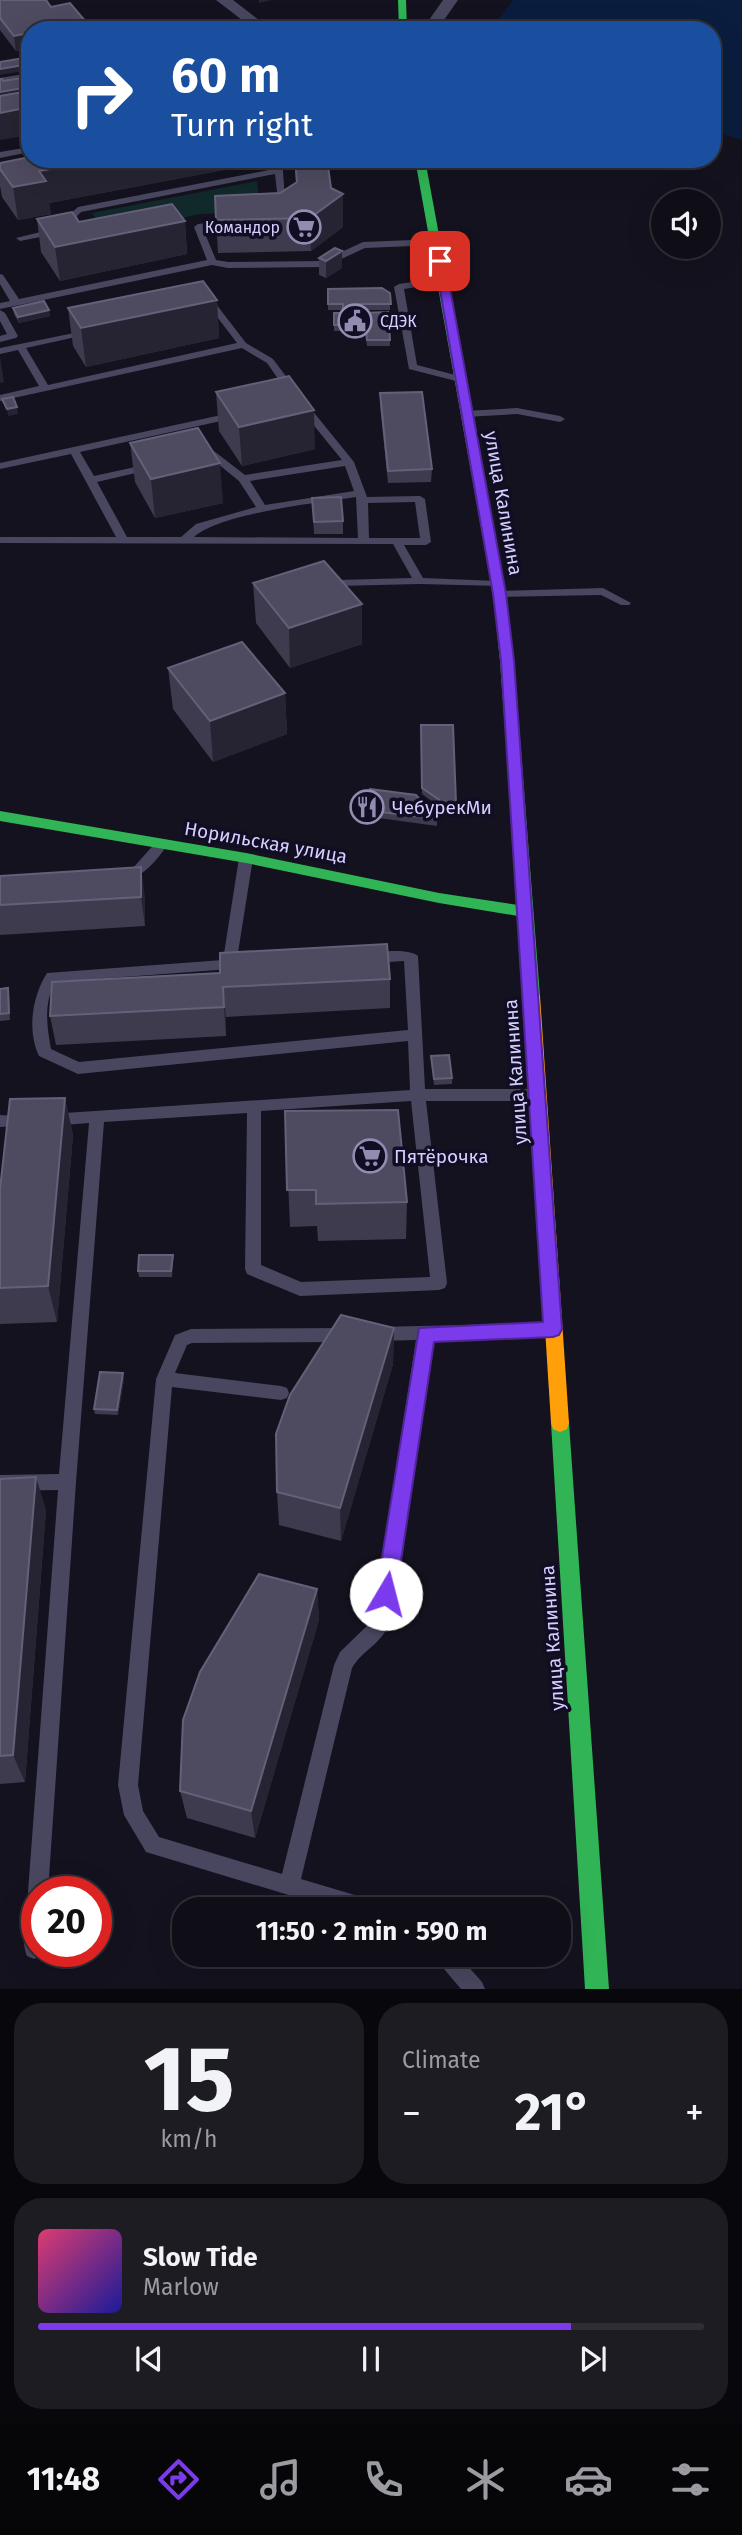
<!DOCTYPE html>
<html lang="en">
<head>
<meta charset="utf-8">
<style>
	:root { --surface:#0f0e16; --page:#1d1c23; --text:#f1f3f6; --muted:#9b9ca1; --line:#2f2e35; --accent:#7c3aed }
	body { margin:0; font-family:"Fira Sans",sans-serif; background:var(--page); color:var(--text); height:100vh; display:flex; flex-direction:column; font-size:26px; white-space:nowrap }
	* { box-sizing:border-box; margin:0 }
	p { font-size:23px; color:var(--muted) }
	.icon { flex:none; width:38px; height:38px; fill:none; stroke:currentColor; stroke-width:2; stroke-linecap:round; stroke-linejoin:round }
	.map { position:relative; height:1989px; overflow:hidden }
	.sheet { display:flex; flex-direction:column; gap:14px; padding:14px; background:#08080c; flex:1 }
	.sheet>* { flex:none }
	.banner { position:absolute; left:21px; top:21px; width:700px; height:147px; border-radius:28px; box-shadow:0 7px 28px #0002,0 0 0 2px var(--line); background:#1a4fa0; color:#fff; overflow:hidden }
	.tools { position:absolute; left:651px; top:189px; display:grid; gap:14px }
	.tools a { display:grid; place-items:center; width:70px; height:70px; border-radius:50%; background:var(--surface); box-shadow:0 7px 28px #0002,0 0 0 2px var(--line); font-size:35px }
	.speed { position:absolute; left:21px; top:1876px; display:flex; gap:14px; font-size:35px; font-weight:700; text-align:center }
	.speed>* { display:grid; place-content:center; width:91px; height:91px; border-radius:50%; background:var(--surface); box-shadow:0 7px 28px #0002,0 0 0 2px var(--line); line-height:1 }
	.speed .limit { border:10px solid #d22; background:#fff; color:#111 }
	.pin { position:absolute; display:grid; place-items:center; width:60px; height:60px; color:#fff; margin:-30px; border-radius:14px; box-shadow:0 4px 10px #0006 }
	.me { position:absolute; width:77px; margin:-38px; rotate:8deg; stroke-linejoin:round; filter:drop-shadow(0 0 5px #0008) }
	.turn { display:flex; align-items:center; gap:24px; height:147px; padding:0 35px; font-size:32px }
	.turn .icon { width:91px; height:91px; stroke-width:2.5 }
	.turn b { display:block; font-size:49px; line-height:60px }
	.big { font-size:52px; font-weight:700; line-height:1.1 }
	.sheet .widget { flex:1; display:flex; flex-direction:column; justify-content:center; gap:10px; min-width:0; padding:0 24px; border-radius:28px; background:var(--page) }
	.sheet .dial { align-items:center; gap:0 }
	.dial b { font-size:91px; line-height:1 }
	.song { display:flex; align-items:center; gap:21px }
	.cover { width:84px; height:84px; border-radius:10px; background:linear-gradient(135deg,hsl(340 70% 55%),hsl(240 70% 35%)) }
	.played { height:7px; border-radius:4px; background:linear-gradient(90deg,var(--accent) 80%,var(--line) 80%) }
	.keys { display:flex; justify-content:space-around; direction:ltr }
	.heat { display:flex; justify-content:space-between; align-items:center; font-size:38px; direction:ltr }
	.sheet .tiles { flex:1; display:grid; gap:14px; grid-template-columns:1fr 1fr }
	.widget:last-child { grid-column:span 2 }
	.trip { position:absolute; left:172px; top:1897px; width:399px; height:70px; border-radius:28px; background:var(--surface); box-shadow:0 7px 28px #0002,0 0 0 2px var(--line); font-weight:700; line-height:70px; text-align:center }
	.tab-bar { display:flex; height:112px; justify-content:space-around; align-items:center; background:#060609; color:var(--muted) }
	.tab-bar .icon { width:49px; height:49px }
	.tab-bar .active { color:var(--accent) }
	.tab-bar b { font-size:32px; color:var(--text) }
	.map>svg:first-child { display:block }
	.green { fill:#11292a }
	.water { fill:#0a1d3e }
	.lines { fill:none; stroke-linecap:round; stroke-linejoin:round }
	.lane { fill:#48475f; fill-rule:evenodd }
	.street { fill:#48475f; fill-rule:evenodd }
	.fast { fill:#30b455; fill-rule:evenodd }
	.slow { fill:#ff9f0a; fill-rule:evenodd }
	.wall { fill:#3d3b4d }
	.shaded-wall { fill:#262432 }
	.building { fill:#4e4b60; stroke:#636079; stroke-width:2 }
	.route { fill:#7c3aed; stroke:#51269a; stroke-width:2 }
	.labels { text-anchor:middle; stroke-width:7; stroke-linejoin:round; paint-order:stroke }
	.far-poi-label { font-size:16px; fill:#d4cfff; stroke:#110d23; text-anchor:end }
	.street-label { font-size:19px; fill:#d4cfff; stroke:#110d23 }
	.poi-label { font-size:19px; fill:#d4cfff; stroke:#110d23; text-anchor:start }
</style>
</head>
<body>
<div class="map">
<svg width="742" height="1989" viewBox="0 0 742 1989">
	<rect width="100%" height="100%" fill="#14121e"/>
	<path class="green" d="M 257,181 L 260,212 L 200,214 L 105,234 L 92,213 Z"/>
	<path class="water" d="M 513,0 L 742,0 L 742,140 L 712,131 L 712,30 L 507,30 L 496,22 Z"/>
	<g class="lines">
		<path class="lane" d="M 30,73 L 30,77 L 0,82 L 0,78 Z
			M 30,147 L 30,152 L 0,158 L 0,152 Z
			M 269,159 L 277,159 L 283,171 L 286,212 L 279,210 L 275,174 L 81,212 L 77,216 L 81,227 L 77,230 L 73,227 L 68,216 L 78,207 L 274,169 Z
			M 233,220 L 237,223 L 236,225 L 203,229 L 216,260 L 228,262 L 322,261 L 363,242 L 437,239 L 441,242 L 437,245 L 365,248 L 324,267 L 228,268 L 212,265 L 0,309 L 0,303 L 10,301 L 0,284 L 0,274 L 3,275 L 19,299 L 207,260 L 194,227 L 198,224 Z
			M 57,228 L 60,229 L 60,233 L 20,241 L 16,238 Z
			M 444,277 L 449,280 L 447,282 L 404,289 L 417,365 L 463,377 L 463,381 L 460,382 L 409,369 L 394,287 L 399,284 Z
			M 213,303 L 216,304 L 246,343 L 273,359 L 297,391 L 296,393 L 288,393 L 267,363 L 242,348 L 0,401 L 0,395 L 39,386 L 18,350 L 0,354 L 0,348 L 94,329 L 94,333 L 26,348 L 48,385 L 237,343 L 211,309 L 203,311 L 198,308 Z
			M 0,310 L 5,313 L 18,336 L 16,338 L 0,342 L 0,336 L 7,334 L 0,321 Z
			M 303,403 L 307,404 L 354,462 L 367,497 L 420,496 L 425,499 L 431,542 L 426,545 L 404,545 L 423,578 L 497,581 L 503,584 L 501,586 L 419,584 L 337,586 L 331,583 L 337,580 L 412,578 L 393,544 L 0,543 L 0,537 L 116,537 L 71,454 L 0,469 L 0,463 L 235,412 L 239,413 L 239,417 L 80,452 L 94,476 L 149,464 L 154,467 L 153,469 L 97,482 L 127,537 L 181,537 L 196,524 L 256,507 L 239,481 L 201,450 L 206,447 L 210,448 L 245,475 L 342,460 L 298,406 ZM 345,466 L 354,491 L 265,505 L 250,481 ZM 356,497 L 358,538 L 194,537 C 221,513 317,503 356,497 ZM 415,502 L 420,538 L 369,538 L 368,503 Z
			M 517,408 L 560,416 L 565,419 L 560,422 L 517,414 L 466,417 L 461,414 L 466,411 Z
			M 603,588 L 631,603 L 629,605 L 621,605 L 601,595 L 499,597 L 493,594 L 499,591 Z
			M 162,839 L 168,844 C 157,860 140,883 118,879 L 116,876 L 118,873 L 133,868 L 157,841 Z
			M 246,853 L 253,858 L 237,959 L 244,960 L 246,964 L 244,968 L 56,982 C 43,1002 47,1027 51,1049 L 79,1062 L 408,1030 L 404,961 L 372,963 L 365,958 C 373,950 410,948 418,956 L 425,1089 L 537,1089 L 542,1091 L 544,1095 L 542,1099 L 537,1101 L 426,1101 L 447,1283 L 445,1288 L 439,1290 L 300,1296 L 247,1274 L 245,1269 L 247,1113 L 104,1122 L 76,1482 L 48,1892 L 37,1892 L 37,1951 L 43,1951 L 41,1956 L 34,1959 L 27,1956 C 21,1942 23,1911 31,1899 L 28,1892 L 58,1490 L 0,1491 L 0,1475 L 59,1474 L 89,1123 L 50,1126 L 45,1124 L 43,1120 L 45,1116 L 50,1114 L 410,1090 L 408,1041 L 78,1074 L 39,1056 C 27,1030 32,997 47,973 L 223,960 L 239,858 ZM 411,1101 L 430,1277 L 301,1282 L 261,1265 L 261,1111 Z
			M 0,1115 L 32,1117 L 34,1121 L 32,1125 L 0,1127 Z
			M 548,1323 L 554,1325 L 556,1330 L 554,1335 L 548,1337 L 432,1340 L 391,1620 C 380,1647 365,1647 352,1668 L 301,1879 L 368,1899 L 375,1902 L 378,1909 L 335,1909 L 146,1852 L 124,1815 L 118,1785 L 156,1379 L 175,1335 L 191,1329 L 345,1328 L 351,1330 L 353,1335 L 351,1340 L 345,1342 L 192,1343 L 187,1345 L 175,1373 L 281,1386 L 287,1388 L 289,1393 L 287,1398 L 281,1400 L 172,1387 L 138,1785 L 143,1811 L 159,1837 L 282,1874 L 334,1665 L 340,1652 L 373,1620 L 416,1340 L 376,1341 L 370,1339 L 368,1334 L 370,1329 L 376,1327 Z
			M 435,1955 L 458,1955 L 482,1982 L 485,1989 L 461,1989 L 438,1962 Z"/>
		<path class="street" d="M 216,0 L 233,0 L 272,30 L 255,30 Z
			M 443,0 L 458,0 L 437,30 L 422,30 Z"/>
		<path class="fast" d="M 398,0 L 406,0 L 407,30 L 399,30 Z
			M 415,159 L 425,159 L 505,594 L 514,661 L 540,996 L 532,1002 L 524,996 L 518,916 L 439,903 L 246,863 L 0,821 L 0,811 L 246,853 L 439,893 L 518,905 L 500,661 L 493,594 Z
			M 560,1414 L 567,1417 L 569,1423 L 609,1989 L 585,1989 L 551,1423 L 553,1417 Z"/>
		<path class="slow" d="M 532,990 L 540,996 L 569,1423 L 567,1429 L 560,1432 L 553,1429 L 551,1423 L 524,996 Z"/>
	</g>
	<path class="wall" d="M 0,0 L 51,7 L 87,23 L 88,30 L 30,30 L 30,49 L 16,51 L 0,30 Z
		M 30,159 L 265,159 L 261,160 L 261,163 L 49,203 L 51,214 L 18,220 L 2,197 L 0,186 L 0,163 Z
		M 294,159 L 327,159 L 331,188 L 343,194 L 343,227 L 311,251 L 218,253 L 216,220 L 280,193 L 296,183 Z
		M 37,219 L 79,222 L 185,221 L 187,254 L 60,281 L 41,252 Z
		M 342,251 L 342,268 L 326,278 L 319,275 L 319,258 Z
		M 328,289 L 390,293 L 390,310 L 360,310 L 360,313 L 390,340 L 390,346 L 367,346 L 365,330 L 334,331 L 334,313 L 343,313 L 343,310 L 328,310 Z
		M 217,300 L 219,338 L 86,367 L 73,346 L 68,308 Z
		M 13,308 L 50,316 L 19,323 L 14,314 Z
		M 216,392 L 315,449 L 242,466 L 219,431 Z
		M 380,393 L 432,469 L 431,482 L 388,483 L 380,405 Z
		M 130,443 L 223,503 L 155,518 L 135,482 Z
		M 312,498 L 343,521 L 343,534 L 314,534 Z
		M 253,583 L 362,604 L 362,644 L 290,668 L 256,623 Z
		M 168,668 L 285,693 L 287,734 L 213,762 L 173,709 Z
		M 421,725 L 455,810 L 449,814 L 422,794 Z
		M 364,810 L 437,819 L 437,826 L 364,816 Z
		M 0,876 L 145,897 L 145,926 L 0,935 Z
		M 220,973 L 390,979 L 390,1008 L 226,1017 L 226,1036 L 56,1045 L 50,1016 Z
		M 0,989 L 9,994 L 10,1020 L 0,1021 Z
		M 431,1056 L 452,1078 L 452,1084 L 434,1085 Z
		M 65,1098 L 73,1135 L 57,1322 L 0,1324 L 0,1189 Z
		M 285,1111 L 407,1202 L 406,1239 L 318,1241 L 317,1226 L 290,1227 Z
		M 173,1261 L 172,1277 L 139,1277 L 138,1271 Z
		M 394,1328 L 393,1364 L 341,1541 L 279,1525 L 277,1492 Z
		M 124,1379 L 118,1415 L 95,1414 L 94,1409 Z
		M 0,1479 L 46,1510 L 25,1782 L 0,1784 Z
		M 317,1589 L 319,1620 L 255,1838 L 187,1818 L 180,1791 Z"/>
	<path class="shaded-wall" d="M 259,0 L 272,0 L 259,3 Z
		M 87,23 L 88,30 L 49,30 Z
		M 30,33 L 30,49 L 16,51 L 14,36 Z
		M 30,64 L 30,70 L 0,75 L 0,69 Z
		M 29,87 L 30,92 L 0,97 L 0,92 Z
		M 30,107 L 30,135 L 0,140 L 0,113 Z
		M 106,159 L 265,159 L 261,160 L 261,163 L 49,203 L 51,214 L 18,220 L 13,187 L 39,171 Z
		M 343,194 L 343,227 L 311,251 L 310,218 Z
		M 185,221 L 187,254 L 60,281 L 55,247 Z
		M 342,251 L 342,268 L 326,278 L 326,261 Z
		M 217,300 L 219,338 L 86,367 L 81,328 Z
		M 49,310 L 50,316 L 19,323 L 18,317 Z
		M 0,357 L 4,382 L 0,383 Z
		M 17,407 L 18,414 L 8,416 L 7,409 Z
		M 314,410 L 315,449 L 242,466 L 239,427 Z
		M 220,463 L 223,503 L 155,518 L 151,479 Z
		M 362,604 L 362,644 L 290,668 L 289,628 Z
		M 285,693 L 287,734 L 213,762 L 210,721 Z
		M 456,803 L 455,810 L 449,814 L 450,807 Z
		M 141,867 L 145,897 L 145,926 L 141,897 Z
		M 223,987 L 226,1017 L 226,1036 L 224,1007 Z
		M 8,988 L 9,994 L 10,1020 L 9,1013 Z
		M 65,1098 L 73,1135 L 57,1322 L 48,1286 Z
		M 394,1328 L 393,1364 L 341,1541 L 340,1508 Z
		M 123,1373 L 124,1379 L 118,1415 L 117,1410 Z
		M 36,1477 L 46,1510 L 25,1782 L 13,1755 Z
		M 317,1589 L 319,1620 L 255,1838 L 251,1811 Z"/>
	<path class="building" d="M 0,0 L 46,0 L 51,7 L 70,3 L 87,23 L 49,30 L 30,30 L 30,33 L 14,36 L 0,18 Z
		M 205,26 L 208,30 L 185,30 Z
		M 30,57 L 30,64 L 0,69 L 0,62 Z
		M 23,78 L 29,87 L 0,92 L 0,79 L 2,79 L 3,81 Z
		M 28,91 L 30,93 L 30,107 L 0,113 L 0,96 Z
		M 30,157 L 30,159 L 106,159 L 39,171 L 46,181 L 13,187 L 0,169 L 0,163 Z
		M 295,159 L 327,159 L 331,188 L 343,194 L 310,218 L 216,220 L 215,196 L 280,193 L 297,182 Z
		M 172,204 L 185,221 L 55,247 L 37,219 L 72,212 L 79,222 Z
		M 335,248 L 342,251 L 326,261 L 319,258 Z
		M 203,281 L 217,300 L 81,328 L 68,308 Z
		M 382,288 L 390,293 L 391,304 L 359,304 L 360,313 L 388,312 L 390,340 L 367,340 L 365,324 L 334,325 L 334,313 L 343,313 L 343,304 L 328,304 L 328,289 Z
		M 44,301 L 49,310 L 18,317 L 13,308 Z
		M 289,376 L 314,410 L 239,427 L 216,392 Z
		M 422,392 L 432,469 L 388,471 L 380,393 Z
		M 13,397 L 17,407 L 7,409 L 2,399 Z
		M 198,428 L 220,463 L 151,479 L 130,443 Z
		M 341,497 L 343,521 L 314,522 L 312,498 Z
		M 324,561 L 362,604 L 289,628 L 253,583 Z
		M 242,642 L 285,693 L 210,721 L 168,668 Z
		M 421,725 L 453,725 L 456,803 L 450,807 L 422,788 Z
		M 370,789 L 416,795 L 437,819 L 364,810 Z
		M 141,867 L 141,897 L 0,905 L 0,876 Z
		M 387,944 L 390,979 L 223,987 L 224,1007 L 50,1016 L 52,982 L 220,973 L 220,953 Z
		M 8,988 L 9,1013 L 0,1014 L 0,989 Z
		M 449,1055 L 452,1078 L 434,1079 L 431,1056 Z
		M 65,1098 L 48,1286 L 0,1288 L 0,1189 L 10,1099 Z
		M 398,1110 L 407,1202 L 316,1204 L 316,1190 L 287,1190 L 285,1111 Z
		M 139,1255 L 173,1255 L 171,1271 L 138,1271 Z
		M 341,1315 L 394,1328 L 340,1508 L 277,1492 L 276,1434 L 290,1395 Z
		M 100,1372 L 123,1373 L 117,1410 L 94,1409 Z
		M 36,1477 L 13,1755 L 0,1756 L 0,1479 Z
		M 259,1574 L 317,1589 L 251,1811 L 180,1791 L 183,1720 L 200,1672 Z"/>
	<path class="route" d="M 440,258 L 445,261 L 506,594 L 514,661 L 562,1329 L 559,1335 L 553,1337 L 434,1342 L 396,1594 L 393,1601 L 386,1604 L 379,1601 L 376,1594 L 419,1328 L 543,1322 L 501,661 L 493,594 L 435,261 Z"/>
	<defs>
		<symbol id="supermarket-ring" viewBox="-11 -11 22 22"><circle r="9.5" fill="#110d23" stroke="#918db0" stroke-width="1.5"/><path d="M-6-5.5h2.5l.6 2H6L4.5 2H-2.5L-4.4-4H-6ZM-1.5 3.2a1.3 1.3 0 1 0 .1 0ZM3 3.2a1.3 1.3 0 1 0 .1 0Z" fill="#918db0"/></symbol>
		<symbol id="civic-ring" viewBox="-11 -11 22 22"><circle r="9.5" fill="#110d23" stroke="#918db0" stroke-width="1.5"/><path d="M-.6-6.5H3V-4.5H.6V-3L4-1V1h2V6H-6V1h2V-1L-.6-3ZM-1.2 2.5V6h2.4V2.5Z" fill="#918db0"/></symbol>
		<symbol id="restaurant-ring" viewBox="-11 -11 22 22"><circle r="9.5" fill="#110d23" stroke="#918db0" stroke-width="1.5"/><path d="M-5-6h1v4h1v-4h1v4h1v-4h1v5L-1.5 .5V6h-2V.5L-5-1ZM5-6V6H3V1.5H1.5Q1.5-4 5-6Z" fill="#918db0"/></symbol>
	</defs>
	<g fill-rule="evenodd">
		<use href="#supermarket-ring" x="285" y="208" width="38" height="38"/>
		<use href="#civic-ring" x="336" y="302" width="38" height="38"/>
		<use href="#restaurant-ring" x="348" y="788" width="38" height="38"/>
		<use href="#supermarket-ring" x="351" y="1137" width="38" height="38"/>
	</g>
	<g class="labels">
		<g class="far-poi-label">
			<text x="280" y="233">Командор</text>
			<text x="380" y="327" text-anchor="start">СДЭК</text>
		</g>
		<g class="street-label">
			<text transform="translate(504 503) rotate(80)" y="7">улица Калинина</text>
			<text transform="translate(266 842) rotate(10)" y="7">Норильская улица</text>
			<text transform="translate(515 1072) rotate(-94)" y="7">улица Калинина</text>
			<text transform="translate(552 1638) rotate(-94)" y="7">улица Калинина</text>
		</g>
		<g class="poi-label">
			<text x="392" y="814">ЧебурекМи</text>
			<text x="394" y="1163">Пятёрочка</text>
		</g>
	</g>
</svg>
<div class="tools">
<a><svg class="icon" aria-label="sound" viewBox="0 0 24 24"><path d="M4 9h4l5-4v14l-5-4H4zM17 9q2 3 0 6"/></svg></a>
</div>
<div class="speed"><div class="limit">20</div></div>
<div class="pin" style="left:440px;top:261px;background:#d93025"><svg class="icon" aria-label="arrive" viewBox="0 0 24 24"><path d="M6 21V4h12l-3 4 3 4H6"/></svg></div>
<svg class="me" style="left:386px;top:1594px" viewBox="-20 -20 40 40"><circle r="19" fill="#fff"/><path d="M0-13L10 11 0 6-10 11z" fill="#7c3aed"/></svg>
<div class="trip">11:50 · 2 min · 590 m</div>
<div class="banner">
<div class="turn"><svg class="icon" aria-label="right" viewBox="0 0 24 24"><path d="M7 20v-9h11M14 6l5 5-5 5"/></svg><div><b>60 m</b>Turn right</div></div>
</div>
</div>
<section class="sheet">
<div class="tiles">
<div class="widget dial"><b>15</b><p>km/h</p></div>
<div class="widget"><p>Climate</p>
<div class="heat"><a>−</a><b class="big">21°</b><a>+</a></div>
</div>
<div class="widget">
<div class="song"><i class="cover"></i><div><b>Slow Tide</b><p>Marlow</p></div></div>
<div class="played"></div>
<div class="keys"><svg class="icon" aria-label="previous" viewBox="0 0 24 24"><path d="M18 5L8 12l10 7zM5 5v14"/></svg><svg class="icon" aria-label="pause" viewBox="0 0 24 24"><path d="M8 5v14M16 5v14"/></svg><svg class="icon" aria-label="next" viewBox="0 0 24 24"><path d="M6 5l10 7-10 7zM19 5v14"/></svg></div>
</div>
</div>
</section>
<nav class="tab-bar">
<b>11:48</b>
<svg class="icon active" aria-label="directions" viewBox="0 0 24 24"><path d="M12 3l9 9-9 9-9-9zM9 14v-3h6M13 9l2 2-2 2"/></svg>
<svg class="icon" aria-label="music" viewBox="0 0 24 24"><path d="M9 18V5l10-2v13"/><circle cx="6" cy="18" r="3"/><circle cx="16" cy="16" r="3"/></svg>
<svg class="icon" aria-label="phone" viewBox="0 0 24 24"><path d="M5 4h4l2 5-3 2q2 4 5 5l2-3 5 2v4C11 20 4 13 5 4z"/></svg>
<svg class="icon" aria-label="climate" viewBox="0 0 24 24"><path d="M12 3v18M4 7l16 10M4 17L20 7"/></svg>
<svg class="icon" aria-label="car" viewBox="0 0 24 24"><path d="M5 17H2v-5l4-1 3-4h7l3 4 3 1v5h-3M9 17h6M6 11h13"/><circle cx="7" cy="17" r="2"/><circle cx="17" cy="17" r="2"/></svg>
<svg class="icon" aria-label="filters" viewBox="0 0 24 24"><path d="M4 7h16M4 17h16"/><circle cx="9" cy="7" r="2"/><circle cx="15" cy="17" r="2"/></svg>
</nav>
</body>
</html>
